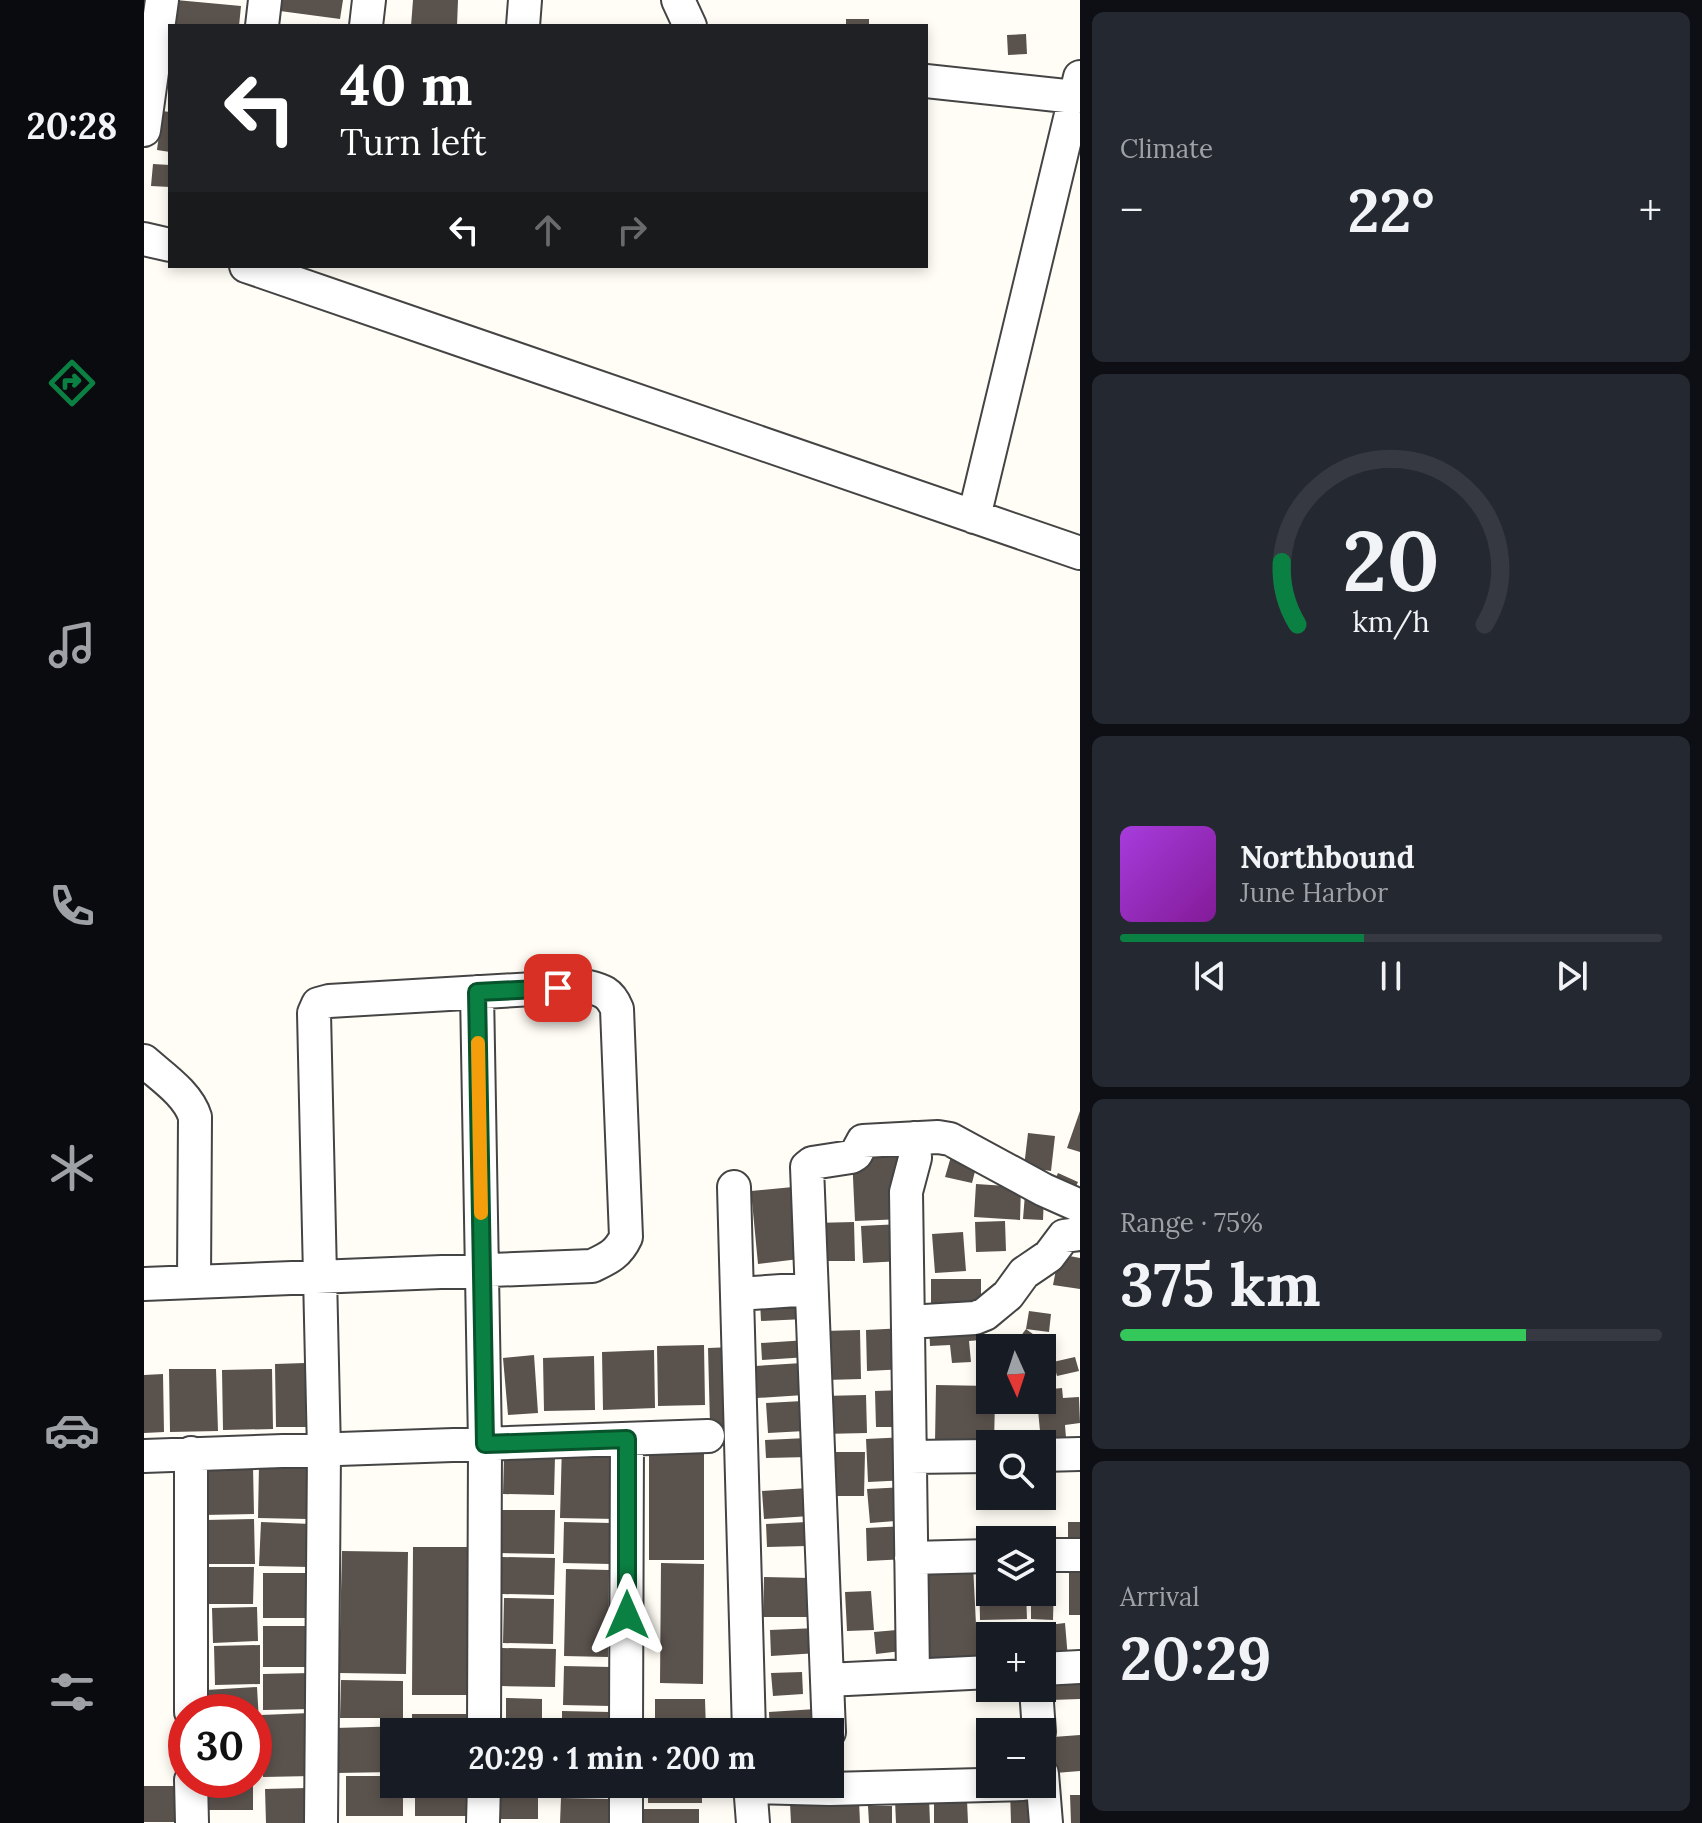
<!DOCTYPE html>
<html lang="en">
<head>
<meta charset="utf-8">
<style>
	:root { --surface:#171b24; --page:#242831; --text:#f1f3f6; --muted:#9ea1a6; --line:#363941; --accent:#0b8043 }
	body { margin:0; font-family:Lora,serif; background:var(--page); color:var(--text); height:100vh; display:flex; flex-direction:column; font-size:30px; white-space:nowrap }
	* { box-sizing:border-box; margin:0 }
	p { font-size:26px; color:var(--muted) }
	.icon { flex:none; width:44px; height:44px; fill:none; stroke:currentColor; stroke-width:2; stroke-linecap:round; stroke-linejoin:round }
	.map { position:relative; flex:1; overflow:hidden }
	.panel { display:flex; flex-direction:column; gap:12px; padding:12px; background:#0d0f14; width:622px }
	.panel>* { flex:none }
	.banner { position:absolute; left:24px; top:24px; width:760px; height:244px; border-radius:0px; box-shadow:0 4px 12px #0003; background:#202124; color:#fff; overflow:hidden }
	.needle { width:52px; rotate:177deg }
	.tools { position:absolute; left:832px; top:1334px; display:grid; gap:16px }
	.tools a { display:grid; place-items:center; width:80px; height:80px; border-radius:0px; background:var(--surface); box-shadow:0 4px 12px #0003; font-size:40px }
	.speed { position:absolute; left:24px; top:1694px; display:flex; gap:16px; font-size:40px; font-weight:700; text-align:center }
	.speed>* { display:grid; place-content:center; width:104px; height:104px; border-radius:50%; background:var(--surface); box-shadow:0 4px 12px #0003; line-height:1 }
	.speed .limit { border:12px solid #d22; background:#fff; color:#111 }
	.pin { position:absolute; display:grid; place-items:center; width:68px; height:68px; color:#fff; margin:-34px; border-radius:16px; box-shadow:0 4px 12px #0006 }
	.me { position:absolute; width:88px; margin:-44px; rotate:0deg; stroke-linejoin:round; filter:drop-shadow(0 0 6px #0008) }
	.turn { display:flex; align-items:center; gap:28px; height:168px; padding:0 40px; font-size:36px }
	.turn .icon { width:104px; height:104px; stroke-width:2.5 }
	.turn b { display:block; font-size:56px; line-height:68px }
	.lanes { display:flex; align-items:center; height:76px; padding:0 40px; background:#0003; justify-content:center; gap:40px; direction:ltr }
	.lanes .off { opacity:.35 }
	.big { font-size:60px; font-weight:700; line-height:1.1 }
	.panel .widget { flex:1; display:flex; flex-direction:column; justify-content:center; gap:12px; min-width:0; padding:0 28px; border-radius:12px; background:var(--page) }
	.panel .dial { align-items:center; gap:0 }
	.dial svg { height:208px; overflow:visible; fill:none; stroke:var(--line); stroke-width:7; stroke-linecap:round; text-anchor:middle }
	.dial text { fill:var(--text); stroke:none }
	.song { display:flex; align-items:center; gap:24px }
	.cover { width:96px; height:96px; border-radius:12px; background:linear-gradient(135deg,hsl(280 70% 55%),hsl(290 70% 35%)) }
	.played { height:8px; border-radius:4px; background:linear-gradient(90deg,var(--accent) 45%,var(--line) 45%) }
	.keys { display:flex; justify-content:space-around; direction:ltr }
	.heat { display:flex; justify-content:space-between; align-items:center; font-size:44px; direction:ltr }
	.charge { height:12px; border-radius:6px; background:linear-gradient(90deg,#34c759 75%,var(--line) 0) }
	.trip { position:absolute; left:236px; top:1718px; width:464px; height:80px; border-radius:0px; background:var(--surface); box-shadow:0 4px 12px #0003; font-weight:700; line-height:80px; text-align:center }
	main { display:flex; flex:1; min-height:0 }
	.tab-bar { display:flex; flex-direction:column; width:144px; justify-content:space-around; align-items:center; background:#090b0e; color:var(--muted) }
	.tab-bar .icon { width:56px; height:56px }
	.tab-bar .current { color:var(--accent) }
	.tab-bar b { font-size:36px; color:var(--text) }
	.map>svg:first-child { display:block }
	.building { fill:#5a524d }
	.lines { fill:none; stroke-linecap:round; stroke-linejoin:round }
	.minor-casing { stroke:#444; stroke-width:36 }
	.minor { stroke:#fff; stroke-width:32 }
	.route-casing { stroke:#07532c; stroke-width:20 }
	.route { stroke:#0b8043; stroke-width:14 }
	.slow { stroke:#f59e0b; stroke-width:14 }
</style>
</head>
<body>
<main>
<nav class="tab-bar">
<b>20:28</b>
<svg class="icon current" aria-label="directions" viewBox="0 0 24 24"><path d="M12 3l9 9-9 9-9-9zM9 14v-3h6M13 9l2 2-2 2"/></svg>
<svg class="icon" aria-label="music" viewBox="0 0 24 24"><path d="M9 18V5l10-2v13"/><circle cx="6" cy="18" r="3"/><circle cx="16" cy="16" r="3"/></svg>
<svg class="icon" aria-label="phone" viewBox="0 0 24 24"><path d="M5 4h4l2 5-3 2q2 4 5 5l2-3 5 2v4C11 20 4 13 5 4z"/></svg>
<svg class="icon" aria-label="climate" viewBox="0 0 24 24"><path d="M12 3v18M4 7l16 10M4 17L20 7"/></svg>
<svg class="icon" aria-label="car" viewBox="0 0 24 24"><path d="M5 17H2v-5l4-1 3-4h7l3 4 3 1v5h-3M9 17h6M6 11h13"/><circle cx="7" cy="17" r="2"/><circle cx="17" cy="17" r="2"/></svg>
<svg class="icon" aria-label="filters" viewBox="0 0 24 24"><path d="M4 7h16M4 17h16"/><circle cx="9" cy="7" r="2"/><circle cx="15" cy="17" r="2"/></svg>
</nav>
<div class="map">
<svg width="936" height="1823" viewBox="0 0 936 1823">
	<rect width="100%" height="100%" fill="#fffdf5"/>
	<path class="building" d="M 32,0 L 97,6 L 95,26 L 29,26 Z
		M 138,0 L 199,0 L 196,19 L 136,11 Z
		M 269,0 L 314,0 L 313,26 L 267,26 Z
		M 702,19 L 725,19 L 725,26 L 702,26 Z
		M 882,34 L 883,54 L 864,55 L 863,35 Z
		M 18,111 L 26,112 L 26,152 L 13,150 Z
		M 9,164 L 26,165 L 26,187 L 7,186 Z
		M 936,1111 L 936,1152 L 923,1148 Z
		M 884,1133 L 911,1136 L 907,1171 L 880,1167 Z
		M 808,1153 L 834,1160 L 828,1183 L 801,1177 Z
		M 756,1154 L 759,1219 L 711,1221 L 708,1156 Z
		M 914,1173 L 934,1182 L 926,1199 L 906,1190 Z
		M 832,1184 L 877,1187 L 876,1220 L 830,1217 Z
		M 649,1187 L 655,1259 L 614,1264 L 607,1191 Z
		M 881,1194 L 900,1196 L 899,1220 L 879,1219 Z
		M 861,1221 L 862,1251 L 832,1252 L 831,1222 Z
		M 710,1222 L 711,1261 L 671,1261 L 670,1223 Z
		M 757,1224 L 759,1261 L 719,1263 L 717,1226 Z
		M 819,1232 L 822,1271 L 791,1273 L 788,1234 Z
		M 915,1254 L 936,1258 L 936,1289 L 909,1285 Z
		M 787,1279 L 837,1279 L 837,1313 L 787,1313 Z
		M 660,1298 L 661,1319 L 617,1321 L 616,1301 Z
		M 885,1311 L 907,1314 L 905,1332 L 882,1329 L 897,1340 L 892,1348 L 868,1348 L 882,1329 Z
		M 836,1320 L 837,1340 L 825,1341 L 827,1362 L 808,1363 L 806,1345 L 786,1346 L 785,1324 Z
		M 761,1328 L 762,1369 L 723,1371 L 722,1330 Z
		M 716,1330 L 717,1379 L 682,1380 L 680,1331 Z
		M 663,1340 L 664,1357 L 618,1360 L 617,1343 Z
		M 560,1345 L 561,1405 L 514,1406 L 513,1346 Z
		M 590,1347 L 592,1425 L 566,1425 L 564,1348 Z
		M 510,1350 L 511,1408 L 459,1410 L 458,1352 Z
		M 390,1355 L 394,1413 L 364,1415 L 359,1358 Z
		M 450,1356 L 451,1410 L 400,1411 L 399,1358 Z
		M 931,1357 L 935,1371 L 913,1376 L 909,1362 Z
		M 161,1363 L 162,1427 L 132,1427 L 131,1364 Z
		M 658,1363 L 660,1395 L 613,1398 L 611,1366 Z
		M 25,1369 L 72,1369 L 74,1431 L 26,1432 Z
		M 128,1369 L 129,1429 L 79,1430 L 78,1370 Z
		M 19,1374 L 20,1432 L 0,1433 L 0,1375 Z
		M 792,1385 L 846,1386 L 846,1400 L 851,1400 L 850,1443 L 791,1442 Z
		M 918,1388 L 919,1398 L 935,1397 L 936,1423 L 921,1425 L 922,1438 L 897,1441 L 893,1400 L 898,1400 L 898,1390 Z
		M 760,1390 L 760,1427 L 732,1427 L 731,1391 Z
		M 722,1395 L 723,1433 L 678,1434 L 678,1396 Z
		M 659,1401 L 661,1431 L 624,1433 L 622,1403 Z
		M 763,1437 L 764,1480 L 724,1482 L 722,1439 Z
		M 663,1438 L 664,1457 L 622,1458 L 621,1440 Z
		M 505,1443 L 560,1443 L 560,1560 L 505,1560 Z
		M 418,1444 L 475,1445 L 473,1519 L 416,1518 Z
		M 689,1452 L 721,1452 L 720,1496 L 689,1496 Z
		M 360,1456 L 411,1457 L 410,1495 L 359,1494 Z
		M 115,1465 L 165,1467 L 164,1519 L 114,1518 Z
		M 109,1467 L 110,1514 L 60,1515 L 59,1468 Z
		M 762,1487 L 764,1520 L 726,1523 L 723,1489 Z
		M 664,1488 L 666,1516 L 620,1519 L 618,1491 Z
		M 355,1510 L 411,1510 L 410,1554 L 354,1553 Z
		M 110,1519 L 111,1564 L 62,1564 L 61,1520 Z
		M 117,1522 L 167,1524 L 166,1567 L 115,1566 Z
		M 420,1522 L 467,1523 L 467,1564 L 419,1563 Z
		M 663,1522 L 663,1546 L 623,1547 L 622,1524 Z
		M 924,1522 L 936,1522 L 936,1547 L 924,1547 Z
		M 762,1526 L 763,1559 L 723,1561 L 722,1528 Z
		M 269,1547 L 327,1547 L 326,1695 L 268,1695 Z
		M 198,1551 L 264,1552 L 262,1674 L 195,1673 Z
		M 358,1557 L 411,1558 L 410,1595 L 358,1594 Z
		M 517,1563 L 560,1564 L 559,1684 L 516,1683 Z
		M 925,1564 L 936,1564 L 936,1615 L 925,1615 Z
		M 829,1565 L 834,1664 L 785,1667 L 780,1568 Z
		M 62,1567 L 110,1567 L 109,1604 L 62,1604 Z
		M 835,1567 L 846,1567 L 846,1592 L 882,1592 L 883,1619 L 836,1620 Z
		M 422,1569 L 465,1570 L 464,1657 L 420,1656 Z
		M 119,1573 L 167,1573 L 167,1618 L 119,1618 Z
		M 620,1577 L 667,1578 L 667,1617 L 619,1617 Z
		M 898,1577 L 910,1578 L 909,1620 L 887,1619 L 887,1592 L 898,1592 Z
		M 727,1591 L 730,1630 L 703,1631 L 701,1592 Z
		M 360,1598 L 410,1599 L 409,1644 L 359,1643 Z
		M 113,1607 L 114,1641 L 69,1643 L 68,1608 Z
		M 921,1623 L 924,1659 L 898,1662 L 898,1636 L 889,1636 L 888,1627 Z
		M 119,1626 L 167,1626 L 167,1667 L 119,1667 Z
		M 673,1628 L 674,1653 L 627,1656 L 626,1630 Z
		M 764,1629 L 766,1650 L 732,1654 L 730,1632 Z
		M 116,1645 L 116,1684 L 71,1685 L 70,1646 Z
		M 358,1648 L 412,1649 L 411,1687 L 357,1686 Z
		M 420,1666 L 467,1667 L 467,1706 L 419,1705 Z
		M 658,1672 L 659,1694 L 629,1696 L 627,1673 Z
		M 167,1673 L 167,1709 L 119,1710 L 119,1674 Z
		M 936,1675 L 936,1699 L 907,1700 L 906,1676 Z
		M 197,1680 L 259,1681 L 259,1718 L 196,1718 Z
		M 113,1687 L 115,1722 L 110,1722 L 110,1712 L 63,1712 L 62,1690 Z
		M 362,1698 L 398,1699 L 398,1732 L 362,1732 Z
		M 511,1699 L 561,1699 L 562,1732 L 511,1732 Z
		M 672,1709 L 673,1732 L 626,1732 L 625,1712 Z
		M 418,1711 L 466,1712 L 466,1732 L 418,1732 Z
		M 166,1713 L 168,1776 L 119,1777 L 117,1715 Z
		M 268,1714 L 333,1714 L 333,1732 L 268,1732 Z
		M 263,1726 L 263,1732 L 250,1732 L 250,1772 L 192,1773 L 191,1728 Z
		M 936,1735 L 936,1771 L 911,1773 L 909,1737 Z
		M 202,1776 L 250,1776 L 250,1784 L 259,1784 L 259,1816 L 202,1816 Z
		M 54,1780 L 109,1780 L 109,1810 L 54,1810 Z
		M 271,1784 L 328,1784 L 328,1816 L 271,1816 Z
		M 343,1784 L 394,1784 L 394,1819 L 343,1819 Z
		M 415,1784 L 465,1784 L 465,1795 L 415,1794 Z
		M 504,1784 L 558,1784 L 558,1803 L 504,1803 Z
		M 0,1786 L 32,1786 L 33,1822 L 0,1822 Z
		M 163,1788 L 164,1823 L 122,1823 L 121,1789 Z
		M 866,1789 L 890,1789 L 890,1823 L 867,1823 Z
		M 926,1795 L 936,1795 L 936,1823 L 927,1823 Z
		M 417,1798 L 465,1799 L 465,1823 L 416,1823 Z
		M 785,1798 L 786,1823 L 752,1823 L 751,1800 Z
		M 715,1800 L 716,1823 L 647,1823 L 646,1803 Z
		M 823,1800 L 824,1823 L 790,1823 L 790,1802 Z
		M 724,1806 L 748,1806 L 748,1823 L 725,1823 Z
		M 498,1809 L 555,1809 L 555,1823 L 498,1823 Z"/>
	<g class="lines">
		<defs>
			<path id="minor" d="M 534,0 L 546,26
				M 118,26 L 121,0
				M 222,26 L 225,0
				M 379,26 L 381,0
				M 782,81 L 931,97
				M 0,130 L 18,0
				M 0,239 L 26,245
				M 102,266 L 936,553
				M 830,517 L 936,77
				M 333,992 L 341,1444 L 340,1732
				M 0,1061 C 18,1077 44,1094 51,1117 L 50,1281
				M 590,1187 L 605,1732
				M 0,1284 L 448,1266 C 465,1258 474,1254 482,1237 L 473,1009 C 466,992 458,990 441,986 L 185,1001 L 174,1004 L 170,1013 L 180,1451 L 177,1823
				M 594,1294 L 667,1289
				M 764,1322 L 831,1318 L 841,1314 L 864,1295 L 880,1273 L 905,1256 L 920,1236 L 936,1234
				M 47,1453 L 47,1712
				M 898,1455 L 936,1454
				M 0,1456 L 564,1436
				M 766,1457 L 846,1456
				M 898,1555 L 936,1555
				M 767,1558 L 846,1556
				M 898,1669 L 936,1667
				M 769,1675 L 762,1192 L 771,1158 L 770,1138
				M 683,1680 L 846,1672
				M 892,1688 L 895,1732
				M 482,1732 L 483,1439
				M 685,1732 L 663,1167 L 668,1163 L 707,1157 L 712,1154 L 719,1141 L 794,1137 L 806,1139 L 900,1190 L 936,1206
				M 898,1774 L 902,1823
				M 47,1780 L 48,1823
				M 606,1784 L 609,1823
				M 606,1787 L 686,1789 L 879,1784
				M 339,1823 L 340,1784
				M 482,1823 L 482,1784"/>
		</defs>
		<use href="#minor" class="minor-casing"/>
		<use href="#minor" class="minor"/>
	</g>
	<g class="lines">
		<defs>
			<path id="route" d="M 414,988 L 333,992 L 341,1444 L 483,1439 L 483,1615"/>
		</defs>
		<use href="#route" class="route-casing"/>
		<use href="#route" class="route"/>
		<path class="slow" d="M 334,1043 L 337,1213"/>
	</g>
</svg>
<div class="tools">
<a><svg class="needle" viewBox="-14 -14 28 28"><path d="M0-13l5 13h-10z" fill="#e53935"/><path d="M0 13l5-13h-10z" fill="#9ea1a6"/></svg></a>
<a><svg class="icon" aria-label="search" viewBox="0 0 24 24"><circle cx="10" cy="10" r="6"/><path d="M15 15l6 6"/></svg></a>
<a><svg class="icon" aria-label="layers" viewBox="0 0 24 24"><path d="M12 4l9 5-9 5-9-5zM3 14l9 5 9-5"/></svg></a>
<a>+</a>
<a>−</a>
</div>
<div class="speed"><div class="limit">30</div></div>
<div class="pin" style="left:414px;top:988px;background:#d93025"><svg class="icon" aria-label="arrive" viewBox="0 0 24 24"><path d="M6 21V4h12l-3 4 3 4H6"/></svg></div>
<svg class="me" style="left:483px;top:1615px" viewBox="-20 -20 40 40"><path d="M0-17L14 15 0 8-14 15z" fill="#0b8043" stroke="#fff" stroke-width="4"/></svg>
<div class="trip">20:29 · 1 min · 200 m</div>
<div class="banner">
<div class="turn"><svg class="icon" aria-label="left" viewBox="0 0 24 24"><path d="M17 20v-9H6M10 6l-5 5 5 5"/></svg><div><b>40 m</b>Turn left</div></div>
<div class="lanes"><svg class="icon" aria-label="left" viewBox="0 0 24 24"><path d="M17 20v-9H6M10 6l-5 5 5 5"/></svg><svg class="icon off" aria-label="ahead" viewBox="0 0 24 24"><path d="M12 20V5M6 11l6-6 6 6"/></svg><svg class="icon off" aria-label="right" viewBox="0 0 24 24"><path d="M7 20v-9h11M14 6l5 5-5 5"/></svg></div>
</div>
</div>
<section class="panel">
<div class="widget"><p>Climate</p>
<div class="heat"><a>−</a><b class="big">22°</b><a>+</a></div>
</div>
<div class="widget dial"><svg viewBox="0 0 100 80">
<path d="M14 69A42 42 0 1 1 86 69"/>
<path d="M14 69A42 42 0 0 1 8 45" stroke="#0b8043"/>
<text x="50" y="56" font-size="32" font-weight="700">20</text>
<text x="50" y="72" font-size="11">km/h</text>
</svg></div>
<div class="widget">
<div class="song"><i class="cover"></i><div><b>Northbound</b><p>June Harbor</p></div></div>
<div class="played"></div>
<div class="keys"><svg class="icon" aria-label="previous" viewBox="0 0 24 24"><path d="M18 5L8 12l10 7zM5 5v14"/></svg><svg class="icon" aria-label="pause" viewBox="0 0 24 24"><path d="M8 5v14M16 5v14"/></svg><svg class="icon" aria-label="next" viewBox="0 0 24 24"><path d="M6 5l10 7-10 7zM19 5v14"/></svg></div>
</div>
<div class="widget"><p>Range · 75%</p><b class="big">375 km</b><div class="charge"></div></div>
<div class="widget"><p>Arrival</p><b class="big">20:29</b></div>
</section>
</main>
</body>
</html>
